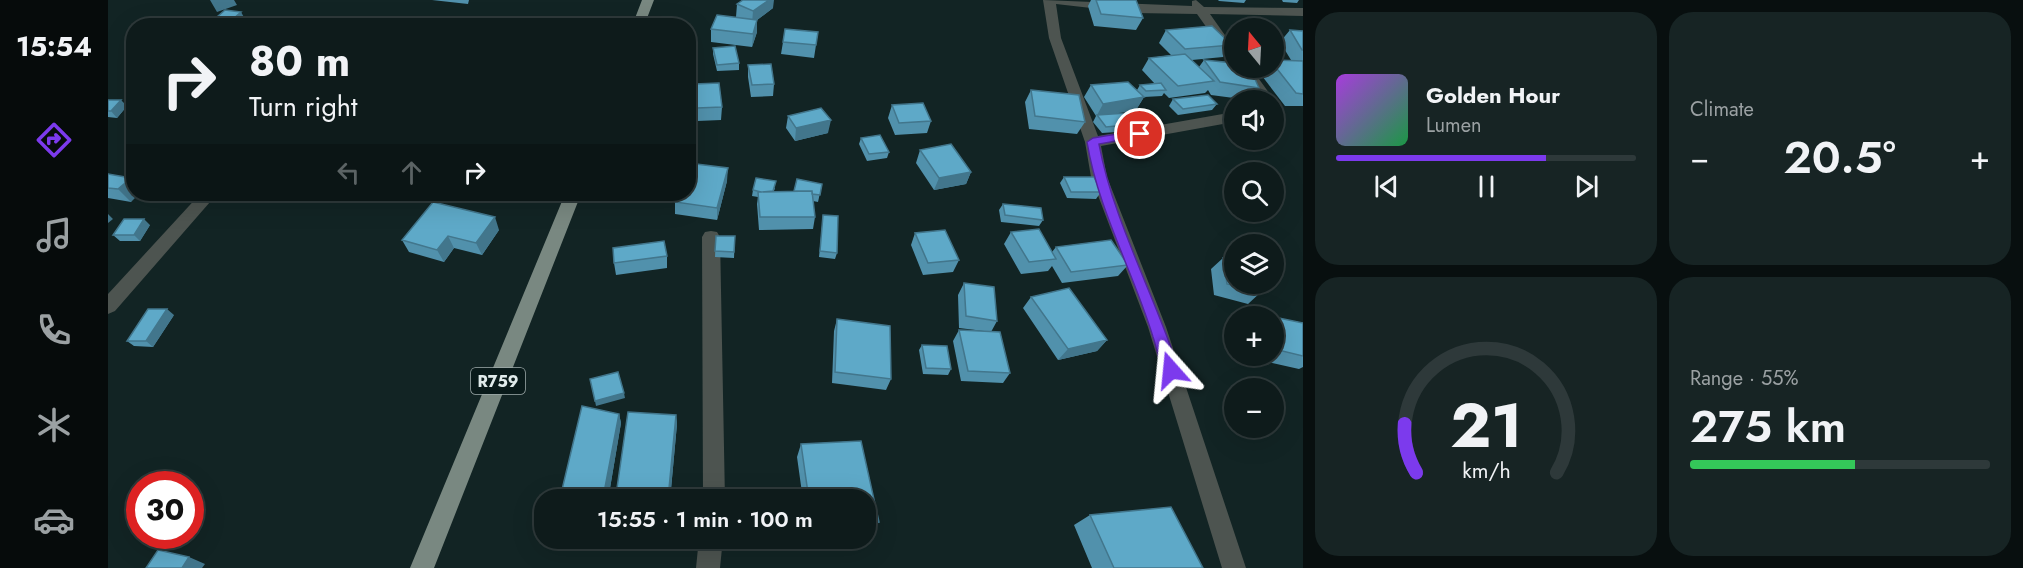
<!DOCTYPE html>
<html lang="en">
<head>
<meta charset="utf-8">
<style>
	:root { --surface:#0e1b1b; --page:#172424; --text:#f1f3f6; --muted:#9ba1a3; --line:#2e393a; --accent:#7c3aed }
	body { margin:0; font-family:Jost,sans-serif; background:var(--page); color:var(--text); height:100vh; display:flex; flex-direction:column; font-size:22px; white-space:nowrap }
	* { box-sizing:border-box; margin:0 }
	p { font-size:20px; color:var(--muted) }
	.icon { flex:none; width:33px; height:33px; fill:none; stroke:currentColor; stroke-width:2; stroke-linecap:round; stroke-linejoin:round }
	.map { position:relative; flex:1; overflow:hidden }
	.sheet { display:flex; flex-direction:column; gap:12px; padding:12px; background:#080f0f; width:720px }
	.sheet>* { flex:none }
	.banner { position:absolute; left:18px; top:18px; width:570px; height:183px; border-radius:24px; box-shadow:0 6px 24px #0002,0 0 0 2px var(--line); background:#0e1b1b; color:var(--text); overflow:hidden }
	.needle { width:39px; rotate:342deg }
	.fabs { position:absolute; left:1116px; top:18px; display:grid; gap:12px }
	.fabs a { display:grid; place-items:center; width:60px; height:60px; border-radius:50%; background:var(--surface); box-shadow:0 6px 24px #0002,0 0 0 2px var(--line); font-size:30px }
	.speed { position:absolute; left:18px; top:471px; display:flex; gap:12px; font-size:30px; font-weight:700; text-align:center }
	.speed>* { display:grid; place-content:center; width:78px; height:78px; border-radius:50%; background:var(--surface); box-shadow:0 6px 24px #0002,0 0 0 2px var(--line); line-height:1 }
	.speed .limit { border:9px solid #d22; background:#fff; color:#111 }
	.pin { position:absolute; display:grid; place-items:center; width:51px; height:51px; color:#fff; margin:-26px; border:3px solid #fff; border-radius:50%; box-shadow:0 2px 6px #0007 }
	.me { position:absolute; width:66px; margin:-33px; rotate:342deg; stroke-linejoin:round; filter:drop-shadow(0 0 4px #0008) }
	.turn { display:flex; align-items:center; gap:21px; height:126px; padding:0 24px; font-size:27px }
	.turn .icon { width:78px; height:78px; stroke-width:2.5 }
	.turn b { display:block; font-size:42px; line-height:51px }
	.lanes { display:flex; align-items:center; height:57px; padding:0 24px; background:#0003; justify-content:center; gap:30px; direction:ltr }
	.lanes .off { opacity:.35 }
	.big { font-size:45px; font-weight:600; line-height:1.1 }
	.sheet .widget { flex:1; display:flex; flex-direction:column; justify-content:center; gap:9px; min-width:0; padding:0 21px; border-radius:24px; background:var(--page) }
	.sheet .dial { align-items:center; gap:0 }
	.dial svg { height:156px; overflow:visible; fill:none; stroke:var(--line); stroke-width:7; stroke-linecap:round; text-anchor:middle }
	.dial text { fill:var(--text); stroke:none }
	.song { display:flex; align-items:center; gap:18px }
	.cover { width:72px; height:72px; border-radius:9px; background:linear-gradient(135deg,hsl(280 70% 55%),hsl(140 70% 35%)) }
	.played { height:6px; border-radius:3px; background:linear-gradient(90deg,var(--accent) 70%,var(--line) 70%) }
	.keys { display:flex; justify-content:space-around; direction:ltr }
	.heat { display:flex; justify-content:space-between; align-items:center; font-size:33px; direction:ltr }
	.charge { height:9px; border-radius:4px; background:linear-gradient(90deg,#34c759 55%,var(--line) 0) }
	.sheet .tiles { flex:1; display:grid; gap:12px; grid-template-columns:repeat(2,1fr) }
	.trip { position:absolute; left:426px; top:489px; width:342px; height:60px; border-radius:24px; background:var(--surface); box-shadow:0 6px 24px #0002,0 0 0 2px var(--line); font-weight:600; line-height:60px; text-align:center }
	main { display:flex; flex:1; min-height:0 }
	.menu { display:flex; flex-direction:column; width:108px; justify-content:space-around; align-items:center; background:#060b0b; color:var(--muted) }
	.menu .icon { width:42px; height:42px }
	.menu .active { color:var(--accent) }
	.menu b { font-size:27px; color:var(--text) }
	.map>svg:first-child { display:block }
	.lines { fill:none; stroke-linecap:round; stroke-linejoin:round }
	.minor { fill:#4d5450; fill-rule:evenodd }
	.primary { fill:#798881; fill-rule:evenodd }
	.wall { fill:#5191ac }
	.shaded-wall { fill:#42768c }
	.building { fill:#5ea9c8; stroke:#42768c; stroke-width:1.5 }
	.route { fill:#7c3aed; stroke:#51269a; stroke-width:1.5 }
	.labels { text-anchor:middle; stroke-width:6; stroke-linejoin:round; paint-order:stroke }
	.shield { fill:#091a1a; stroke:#a0acac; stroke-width:1.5 }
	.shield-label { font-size:16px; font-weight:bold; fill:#e0ebeb }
</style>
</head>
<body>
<main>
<nav class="menu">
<b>15:54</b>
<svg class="icon active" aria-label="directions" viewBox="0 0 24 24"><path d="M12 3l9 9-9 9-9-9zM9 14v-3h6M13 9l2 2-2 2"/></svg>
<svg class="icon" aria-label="music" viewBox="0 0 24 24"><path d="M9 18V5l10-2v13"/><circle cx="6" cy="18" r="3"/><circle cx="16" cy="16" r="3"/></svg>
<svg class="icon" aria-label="phone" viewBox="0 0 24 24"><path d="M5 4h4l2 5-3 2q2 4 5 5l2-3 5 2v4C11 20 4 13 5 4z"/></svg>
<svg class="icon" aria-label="climate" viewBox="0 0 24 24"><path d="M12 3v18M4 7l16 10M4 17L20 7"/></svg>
<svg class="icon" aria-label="car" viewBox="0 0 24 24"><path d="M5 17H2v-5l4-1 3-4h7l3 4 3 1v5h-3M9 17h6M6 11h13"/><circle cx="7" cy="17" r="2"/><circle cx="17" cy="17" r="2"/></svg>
</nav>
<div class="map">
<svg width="1195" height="568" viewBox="0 0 1195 568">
	<rect width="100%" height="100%" fill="#122424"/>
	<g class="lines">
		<path class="minor" d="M 935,0 L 1084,6 L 1084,1 L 1088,0 L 1096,7 L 1195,8 L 1195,16 L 1102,14 L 1126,48 L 1126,60 L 1121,59 L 1089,14 L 1027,13 L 948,4 L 953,38 L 990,136 L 1126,112 L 1126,122 L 993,146 L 999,177 L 1058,327 L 1138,568 L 1114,568 L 1040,327 L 983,177 L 977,142 L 941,38 Z
			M 1130,68 L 1143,68 L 1164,97 L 1166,100 L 1166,101 L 1152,100 Z
			M 92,194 L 109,194 L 7,311 L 0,314 L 0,294 Z
			M 603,231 L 609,232 L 612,237 L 617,500 L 595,500 L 594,237 L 597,232 Z
			M 591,538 L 615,538 L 612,568 L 588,568 Z"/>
		<path class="primary" d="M 534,0 L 546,0 L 536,26 L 524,26 Z
			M 457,194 L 473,194 L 326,568 L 302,568 Z"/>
	</g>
	<path class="wall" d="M 324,0 L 361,0 L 360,4 Z
		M 983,0 L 1028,0 L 1035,18 L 1028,30 L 986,26 L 980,6 Z
		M 1110,0 L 1138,0 L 1136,3 L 1111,1 Z
		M 1174,0 L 1191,0 L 1189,3 L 1175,2 Z
		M 629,4 L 665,8 L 649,20 L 649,32 L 644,47 L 603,42 L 603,29 L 631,18 L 628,17 Z
		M 109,17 L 137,19 L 129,25 L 113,23 Z
		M 1058,30 L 1124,45 L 1115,57 L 1084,60 L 1091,67 L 1096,60 L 1151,88 L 1141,100 L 1103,95 L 1100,90 L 1097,93 L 1061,98 L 1056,93 L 1054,96 L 1036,97 L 1028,110 L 1003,114 L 1029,124 L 1024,131 L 994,133 L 985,122 L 988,116 L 976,97 L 983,85 L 1029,90 L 1032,85 L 1047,84 L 1034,70 L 1041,58 L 1063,55 L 1051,43 Z
		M 1182,30 L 1195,31 L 1195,106 L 1177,106 L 1151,72 L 1155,68 L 1166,68 L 1166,60 L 1183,60 L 1172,42 Z
		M 710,32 L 706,58 L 673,54 L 675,42 Z
		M 605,48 L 631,63 L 631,70 L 609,71 L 605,54 Z
		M 640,65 L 666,84 L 665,96 L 643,97 L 640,77 Z
		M 587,84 L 614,107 L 613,120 L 589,121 Z
		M 923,90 L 977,122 L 969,134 L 921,129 L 917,102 Z
		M 1065,99 L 1109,104 L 1104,110 L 1070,115 L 1061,106 Z
		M 0,100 L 19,106 L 9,118 L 0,117 Z
		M 784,105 L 823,121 L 819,133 L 787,135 L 780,118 Z
		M 680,116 L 720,133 L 687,141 L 678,128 Z
		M 753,138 L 781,152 L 779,158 L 759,161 L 751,144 Z
		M 812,150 L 863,172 L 858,184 L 826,190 L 808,163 Z
		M 0,174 L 23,178 L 26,180 L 26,194 L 23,202 L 0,198 Z
		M 956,177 L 993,192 L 988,199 L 959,198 L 952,183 Z
		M 619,181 L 609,220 L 567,214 L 567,202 Z
		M 714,184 L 710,202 L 705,201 L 707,217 L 705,229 L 651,230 L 649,204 L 650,197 L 644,196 L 645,190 L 667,188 L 666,191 L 686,191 Z
		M 895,204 L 935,220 L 931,226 L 893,222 L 891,210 Z
		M 715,215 L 729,253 L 727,259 L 711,257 Z
		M 42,225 L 32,241 L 12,241 L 5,235 Z
		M 391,230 L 374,255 L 346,248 L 336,262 L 301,252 L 294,240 Z
		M 903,232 L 944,252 L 948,247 L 1020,265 L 1010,276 L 954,283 L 944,266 L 940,271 L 913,274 L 896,244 Z
		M 807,233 L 851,260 L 845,272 L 815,275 L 803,245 Z
		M 608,236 L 627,236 L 626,258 L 607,257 Z
		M 559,256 L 559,268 L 508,275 L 506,263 Z
		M 1115,258 L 1153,292 L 1140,304 L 1106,295 L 1103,269 Z
		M 856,283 L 889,321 L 883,332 L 902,373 L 895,383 L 853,381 L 845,341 L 851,330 L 876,331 L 851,328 L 850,295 Z
		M 923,297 L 999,340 L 989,351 L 950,360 L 915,308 Z
		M 66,315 L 45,347 L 26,346 L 19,341 Z
		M 1166,317 L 1195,323 L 1195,367 L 1191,369 L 1142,358 L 1141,356 L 1166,356 Z
		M 729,319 L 783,379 L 778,390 L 724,383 L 726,331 Z
		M 814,345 L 843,369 L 840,375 L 815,374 L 811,350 Z
		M 511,414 L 513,423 L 500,500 L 453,500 L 452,498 Z
		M 568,415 L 569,424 L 562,500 L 509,500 L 508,495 Z
		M 753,441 L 771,522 L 763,533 L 758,533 L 758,500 L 695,500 L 689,457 L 693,444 Z
		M 982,515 L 1095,568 L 984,568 L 966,525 Z"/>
	<path class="shaded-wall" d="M 102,0 L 126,0 L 129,5 L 109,12 Z
		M 661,0 L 666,0 L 665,8 L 644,24 L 645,11 Z
		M 133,12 L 137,19 L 129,25 L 125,19 Z
		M 649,20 L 649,32 L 644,47 L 645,34 Z
		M 1036,97 L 1028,110 L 990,116 L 989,115 L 988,117 L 995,104 Z
		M 13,100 L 19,106 L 9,118 L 3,111 Z
		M 723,120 L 720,133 L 687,141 L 688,128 Z
		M 620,168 L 619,181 L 609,220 L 609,208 Z
		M 863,172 L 858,184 L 826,190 L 831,178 Z
		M 23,178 L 26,180 L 26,194 L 31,194 L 23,202 L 10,189 Z
		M 0,214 L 5,219 L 0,223 Z
		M 387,217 L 391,230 L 374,255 L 368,243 Z
		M 36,219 L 42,225 L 32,241 L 26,235 Z
		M 340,236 L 346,248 L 336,262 L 329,250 Z
		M 59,309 L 66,315 L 45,347 L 38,341 Z
		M 999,340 L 989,351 L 950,360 L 960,349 Z
		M 516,393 L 517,398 L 488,406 L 487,401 Z
		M 511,414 L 513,423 L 500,500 L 496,500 L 495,498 Z
		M 568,415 L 569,424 L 562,500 L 560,500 Z
		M 81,557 L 97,564 L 94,568 L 74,568 Z"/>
	<path class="building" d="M 635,0 L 661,0 L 645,11 L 629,4 Z
		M 988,0 L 1028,0 L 1035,18 L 993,14 Z
		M 117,10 L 133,12 L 125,19 L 109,17 Z
		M 609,15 L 649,20 L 645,34 L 603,29 Z
		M 96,20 L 115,26 L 87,26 Z
		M 1104,26 L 1124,45 L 1077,49 L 1058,30 Z
		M 677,29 L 710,32 L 708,45 L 675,42 Z
		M 1182,30 L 1195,31 L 1195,50 L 1194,50 Z
		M 627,46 L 631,63 L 609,65 L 605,48 Z
		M 1077,54 L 1106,81 L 1070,86 L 1041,58 Z
		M 1096,60 L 1126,63 L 1126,68 L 1142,68 L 1151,88 L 1112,82 Z
		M 1166,60 L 1195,61 L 1195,94 L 1188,93 L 1166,65 Z
		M 663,64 L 666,84 L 644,85 L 640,65 Z
		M 1020,82 L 1036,97 L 995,104 L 983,85 Z
		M 611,83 L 614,107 L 589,108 L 587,84 Z
		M 1053,83 L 1058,90 L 1038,91 L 1032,85 Z
		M 923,90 L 971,95 L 977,122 L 927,116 Z
		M 1100,95 L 1109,104 L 1075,109 L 1065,99 Z
		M 0,100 L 13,100 L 3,111 L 0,111 Z
		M 815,103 L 823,121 L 791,123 L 784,105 Z
		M 713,108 L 723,120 L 688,128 L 680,116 Z
		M 1019,113 L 1029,124 L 998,127 L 989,115 Z
		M 772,135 L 781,152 L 761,154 L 753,138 Z
		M 843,144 L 863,172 L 831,178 L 812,150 Z
		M 580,163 L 620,168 L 609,208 L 567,202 L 569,194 L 580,194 Z
		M 0,174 L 23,178 L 10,189 L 0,188 Z
		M 956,177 L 986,177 L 993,192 L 963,192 Z
		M 648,178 L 668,181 L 665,191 L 653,192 L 645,190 Z
		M 689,179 L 714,184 L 712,195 L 704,194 L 704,191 L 686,191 Z
		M 704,191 L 707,217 L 652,217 L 650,192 Z
		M 325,202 L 387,217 L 368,243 L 340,236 L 329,250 L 294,240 Z
		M 895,204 L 933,208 L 935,220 L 897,215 Z
		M 715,215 L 730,216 L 729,253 L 712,251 Z
		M 16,219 L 36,219 L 26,235 L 5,235 Z
		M 931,229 L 948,259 L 921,262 L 903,232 Z
		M 837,230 L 851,260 L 820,263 L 807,233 Z
		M 608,236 L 627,236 L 626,252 L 607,251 Z
		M 1003,240 L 1020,265 L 963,272 L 948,247 Z
		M 556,241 L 559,256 L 506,263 L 505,248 Z
		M 1115,258 L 1126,260 L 1126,284 L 1151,284 L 1153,292 L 1119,284 Z
		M 856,283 L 886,287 L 889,321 L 858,316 Z
		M 961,288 L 999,340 L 960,349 L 923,297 Z
		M 40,309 L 59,309 L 38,341 L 19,341 Z
		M 1147,313 L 1164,316 L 1148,316 Z
		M 1166,317 L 1195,323 L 1195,356 L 1166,349 Z
		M 729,319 L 782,326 L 783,379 L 727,372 Z
		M 851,330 L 892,332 L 902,373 L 860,371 Z
		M 814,345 L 839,346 L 843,369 L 818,368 Z
		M 510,372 L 516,393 L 487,401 L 482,379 Z
		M 474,406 L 511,414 L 495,498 L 452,498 Z
		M 520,412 L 568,415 L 560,499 L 508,495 Z
		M 753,441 L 771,522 L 758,523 L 758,500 L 701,500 L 693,444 Z
		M 1063,507 L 1095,568 L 1006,568 L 982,515 Z
		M 50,550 L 81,557 L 74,568 L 38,568 Z"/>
	<path class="route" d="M 1032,130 L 1036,131 L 1036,136 L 991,144 C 1005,220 1047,296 1071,370 L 1063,377 C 1052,373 1049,348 1045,337 C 1025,271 990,210 979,142 L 985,138 Z"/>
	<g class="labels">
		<rect class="shield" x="363" y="368" width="54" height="26" rx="4.5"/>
		<g class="shield-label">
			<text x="390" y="387">R759</text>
		</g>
	</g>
</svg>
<div class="fabs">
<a><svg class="needle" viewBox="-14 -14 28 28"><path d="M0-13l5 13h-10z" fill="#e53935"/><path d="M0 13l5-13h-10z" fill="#9ba1a3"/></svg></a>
<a><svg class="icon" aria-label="sound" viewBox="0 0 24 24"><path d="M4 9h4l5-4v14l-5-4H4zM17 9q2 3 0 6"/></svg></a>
<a><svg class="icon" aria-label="search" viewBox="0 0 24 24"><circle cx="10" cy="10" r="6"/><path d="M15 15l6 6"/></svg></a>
<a><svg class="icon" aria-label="layers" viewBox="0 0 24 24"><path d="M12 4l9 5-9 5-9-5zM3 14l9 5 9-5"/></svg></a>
<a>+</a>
<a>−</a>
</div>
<div class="speed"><div class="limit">30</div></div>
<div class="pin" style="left:1032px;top:134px;background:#d93025"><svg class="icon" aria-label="arrive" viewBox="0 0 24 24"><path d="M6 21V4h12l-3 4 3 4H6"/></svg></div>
<svg class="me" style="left:1063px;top:370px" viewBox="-20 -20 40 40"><path d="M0-17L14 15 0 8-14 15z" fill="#7c3aed" stroke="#fff" stroke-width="4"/></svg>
<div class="trip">15:55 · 1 min · 100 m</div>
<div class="banner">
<div class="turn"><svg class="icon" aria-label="right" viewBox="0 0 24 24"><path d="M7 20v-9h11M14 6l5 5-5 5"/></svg><div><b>80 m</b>Turn right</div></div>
<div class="lanes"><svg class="icon off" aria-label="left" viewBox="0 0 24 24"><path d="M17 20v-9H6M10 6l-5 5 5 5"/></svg><svg class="icon off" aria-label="ahead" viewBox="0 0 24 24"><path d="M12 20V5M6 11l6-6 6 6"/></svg><svg class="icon" aria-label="right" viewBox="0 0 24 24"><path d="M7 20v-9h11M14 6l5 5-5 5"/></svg></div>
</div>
</div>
<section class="sheet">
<div class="tiles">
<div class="widget">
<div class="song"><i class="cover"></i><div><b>Golden Hour</b><p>Lumen</p></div></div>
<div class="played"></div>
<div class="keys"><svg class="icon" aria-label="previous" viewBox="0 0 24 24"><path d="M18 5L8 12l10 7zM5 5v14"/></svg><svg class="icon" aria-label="pause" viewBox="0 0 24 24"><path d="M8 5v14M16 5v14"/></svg><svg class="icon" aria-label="next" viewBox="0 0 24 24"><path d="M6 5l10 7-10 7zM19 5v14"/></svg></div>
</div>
<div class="widget"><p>Climate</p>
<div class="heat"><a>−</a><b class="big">20.5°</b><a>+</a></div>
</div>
<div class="widget dial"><svg viewBox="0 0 100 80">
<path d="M14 69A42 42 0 1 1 86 69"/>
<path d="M14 69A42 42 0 0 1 8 44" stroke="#7c3aed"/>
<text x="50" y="56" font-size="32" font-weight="700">21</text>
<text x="50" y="72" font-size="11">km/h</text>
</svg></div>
<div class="widget"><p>Range · 55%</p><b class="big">275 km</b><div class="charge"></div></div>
</div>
</section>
</main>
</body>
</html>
